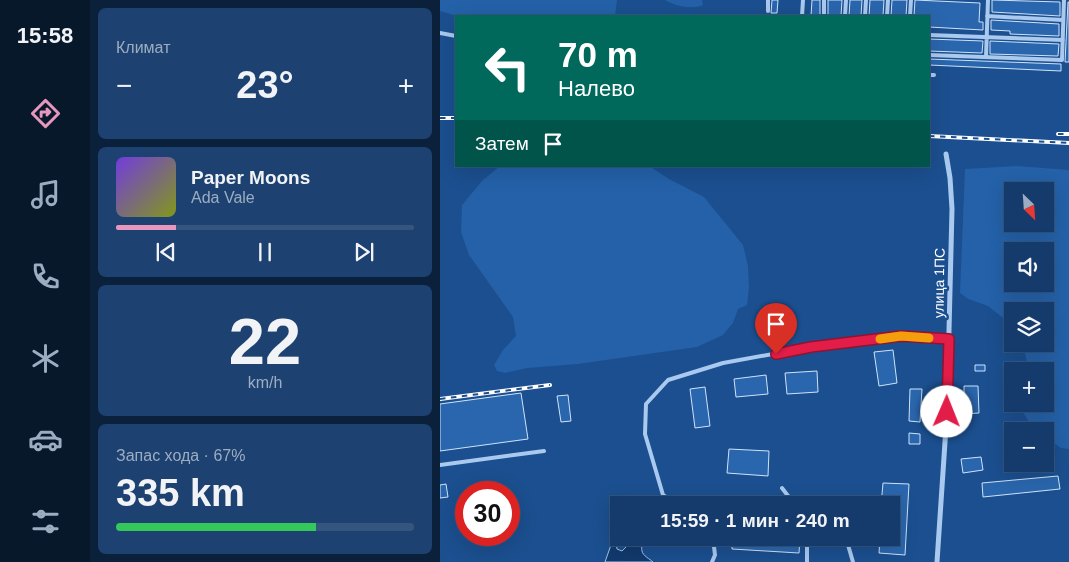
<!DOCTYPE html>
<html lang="ru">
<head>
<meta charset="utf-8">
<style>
	:root { --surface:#143b6b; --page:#1d4271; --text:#f1f3f6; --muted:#9dadc1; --line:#33557e; --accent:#e797bd }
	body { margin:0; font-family:Helvetica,sans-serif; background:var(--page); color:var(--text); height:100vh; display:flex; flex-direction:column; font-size:19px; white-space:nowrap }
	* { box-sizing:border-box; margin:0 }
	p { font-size:16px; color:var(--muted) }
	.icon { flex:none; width:28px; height:28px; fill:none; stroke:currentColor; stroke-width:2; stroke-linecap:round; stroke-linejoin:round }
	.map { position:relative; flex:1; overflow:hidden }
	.sheet { display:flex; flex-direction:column; gap:8px; padding:8px; background:#0b203b; width:350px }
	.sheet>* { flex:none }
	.banner { position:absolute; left:15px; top:15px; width:475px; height:152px; border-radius:0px; box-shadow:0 5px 20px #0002,0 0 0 1px var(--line); background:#00695c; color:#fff; overflow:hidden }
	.needle { width:32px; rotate:155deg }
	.fabs { position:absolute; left:564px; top:182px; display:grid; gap:10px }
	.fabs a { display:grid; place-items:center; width:50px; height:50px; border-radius:0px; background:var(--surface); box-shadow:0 5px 20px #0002,0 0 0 1px var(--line); font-size:25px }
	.speed { position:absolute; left:15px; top:481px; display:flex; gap:10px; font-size:25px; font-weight:700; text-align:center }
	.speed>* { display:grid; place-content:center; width:65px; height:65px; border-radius:50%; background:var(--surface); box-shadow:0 5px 20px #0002,0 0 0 1px var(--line); line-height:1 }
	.speed .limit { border:8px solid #d22; background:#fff; color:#111 }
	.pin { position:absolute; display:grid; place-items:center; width:42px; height:42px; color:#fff; margin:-51px -21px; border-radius:50% 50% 50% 0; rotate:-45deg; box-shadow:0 0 5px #0007 }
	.pin .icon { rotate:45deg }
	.me { position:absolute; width:55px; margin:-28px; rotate:1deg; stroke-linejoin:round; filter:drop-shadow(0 0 4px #0008) }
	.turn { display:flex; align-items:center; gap:18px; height:105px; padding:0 20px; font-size:22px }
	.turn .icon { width:65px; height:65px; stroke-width:2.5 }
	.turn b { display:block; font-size:35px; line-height:42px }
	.then { display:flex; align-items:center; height:48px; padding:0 20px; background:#0003; gap:10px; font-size:19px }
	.big { font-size:38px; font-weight:700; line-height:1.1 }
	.sheet .card { flex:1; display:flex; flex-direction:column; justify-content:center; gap:8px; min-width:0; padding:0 18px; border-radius:8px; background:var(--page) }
	.sheet .dial { align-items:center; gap:0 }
	.dial b { font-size:65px; line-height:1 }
	.song { display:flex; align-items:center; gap:15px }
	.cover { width:60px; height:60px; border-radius:8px; background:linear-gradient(135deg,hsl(260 70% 55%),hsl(70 70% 35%)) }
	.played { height:5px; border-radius:2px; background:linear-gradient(90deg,var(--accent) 20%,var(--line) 20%) }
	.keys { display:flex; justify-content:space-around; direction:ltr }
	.heat { display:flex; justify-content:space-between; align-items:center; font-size:28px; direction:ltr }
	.charge { height:8px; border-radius:4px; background:linear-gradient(90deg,#34c759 67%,var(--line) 0) }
	.trip { position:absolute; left:170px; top:496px; width:290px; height:50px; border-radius:0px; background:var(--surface); box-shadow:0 5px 20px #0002,0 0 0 1px var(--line); font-weight:700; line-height:50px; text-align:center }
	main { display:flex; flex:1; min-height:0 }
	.tab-bar { display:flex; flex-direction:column; width:90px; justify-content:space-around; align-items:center; background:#08182b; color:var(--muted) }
	.tab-bar .icon { width:35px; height:35px }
	.tab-bar .selected { color:var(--accent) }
	.tab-bar b { font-size:22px; color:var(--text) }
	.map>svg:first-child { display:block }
	.green { fill:#2461a8; fill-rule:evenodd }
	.water { fill:#123a6d; stroke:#9cc4f0 }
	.building { fill:#2a66ad; stroke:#cfe3fa }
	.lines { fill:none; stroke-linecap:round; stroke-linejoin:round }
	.service { stroke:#a9c9ee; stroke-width:4 }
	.minor { stroke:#a9c9ee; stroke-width:5 }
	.rail-casing { stroke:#fff; stroke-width:4 }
	.rail { stroke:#1b4f8f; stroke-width:2; stroke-dasharray:5.5; stroke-linecap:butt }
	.route-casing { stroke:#92132f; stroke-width:12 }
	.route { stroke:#e11d48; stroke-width:9 }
	.slow { stroke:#f59e0b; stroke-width:9 }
	.labels { text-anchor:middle; stroke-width:5; stroke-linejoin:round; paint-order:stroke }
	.street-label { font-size:14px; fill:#fff; stroke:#1b4f8f }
</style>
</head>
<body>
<main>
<nav class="tab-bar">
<b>15:58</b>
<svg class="icon selected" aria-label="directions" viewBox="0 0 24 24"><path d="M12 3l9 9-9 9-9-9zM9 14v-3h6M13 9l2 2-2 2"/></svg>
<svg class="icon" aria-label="music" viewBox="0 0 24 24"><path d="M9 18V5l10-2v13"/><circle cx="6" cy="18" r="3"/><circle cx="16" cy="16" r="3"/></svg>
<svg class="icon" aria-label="phone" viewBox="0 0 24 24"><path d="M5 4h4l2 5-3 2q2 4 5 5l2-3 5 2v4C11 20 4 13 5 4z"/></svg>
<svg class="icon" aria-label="climate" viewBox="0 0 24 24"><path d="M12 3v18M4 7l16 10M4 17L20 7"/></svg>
<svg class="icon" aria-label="car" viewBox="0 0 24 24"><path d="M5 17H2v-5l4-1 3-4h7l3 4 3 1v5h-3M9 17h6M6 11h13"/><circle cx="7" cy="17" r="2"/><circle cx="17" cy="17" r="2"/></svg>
<svg class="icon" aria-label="filters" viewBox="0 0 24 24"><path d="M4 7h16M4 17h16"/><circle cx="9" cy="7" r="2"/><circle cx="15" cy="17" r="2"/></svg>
</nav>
<section class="sheet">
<div class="card"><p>Климат</p>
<div class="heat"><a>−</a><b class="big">23°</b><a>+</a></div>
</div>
<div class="card">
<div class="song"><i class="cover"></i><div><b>Paper Moons</b><p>Ada Vale</p></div></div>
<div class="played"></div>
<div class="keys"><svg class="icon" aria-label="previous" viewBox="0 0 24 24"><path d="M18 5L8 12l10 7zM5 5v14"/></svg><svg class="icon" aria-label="pause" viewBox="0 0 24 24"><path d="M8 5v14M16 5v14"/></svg><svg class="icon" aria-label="next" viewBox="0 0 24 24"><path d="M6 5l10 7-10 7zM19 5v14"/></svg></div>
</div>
<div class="card dial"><b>22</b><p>km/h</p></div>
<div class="card"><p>Запас хода · 67%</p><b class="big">335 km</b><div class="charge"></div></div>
</section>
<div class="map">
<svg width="629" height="562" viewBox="0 0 629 562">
	<rect width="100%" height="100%" fill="#1b4f8f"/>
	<path class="green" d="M 0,0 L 177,0 L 175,16 L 17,16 L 0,11 Z
		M 225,0 L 262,0 L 263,5 C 253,10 234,6 225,0 Z
		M 60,166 L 209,166 L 229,179 L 264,197 L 303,245 L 308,266 L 309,287 L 307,305 L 298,309 L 293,323 L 283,335 L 257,347 L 138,364 L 87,368 L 65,373 L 57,371 L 54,365 L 63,350 L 76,336 L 73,317 L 29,255 L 21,232 L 22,205 L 42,181 Z
		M 577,166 L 629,170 L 629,449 L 621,448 L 605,437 L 605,431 C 592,431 591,424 584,414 L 586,404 L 605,404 L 605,371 L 589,371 L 583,344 L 605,344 L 605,311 L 572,311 L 572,325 L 548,306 L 528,299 L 520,293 L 525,169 ZM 572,191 L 605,191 L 605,224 L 572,224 ZM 572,251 L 605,251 L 605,284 L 572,284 Z"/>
	<path class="water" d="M 194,539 L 200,540 C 203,544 201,547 202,551 C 203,556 210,559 213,562 L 165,562 L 172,542 L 176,543 L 177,549 L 182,551 Z"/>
	<path class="building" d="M 332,0 L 338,0 L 337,13 L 331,13 Z
		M 372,0 L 380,0 L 380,16 L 371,16 Z
		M 388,0 L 402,0 L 401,16 L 388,16 Z
		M 410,0 L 422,0 L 421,16 L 409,16 Z
		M 430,0 L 444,0 L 443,16 L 429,16 Z
		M 452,0 L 467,0 L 466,16 L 451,16 Z
		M 475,0 L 540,3 L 539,22 L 543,22 L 543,30 L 489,27 L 489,16 L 474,16 Z
		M 552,0 L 620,2 L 620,16 L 552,12 Z
		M 628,2 L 629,2 L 629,62 L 625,62 Z
		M 551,20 L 619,24 L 619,36 L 570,34 L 570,31 L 551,30 Z
		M 489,39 L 543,41 L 542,53 L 489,51 Z
		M 550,41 L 619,44 L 618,56 L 550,54 Z
		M 489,59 L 621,64 L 621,71 L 489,65 Z
		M 453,350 L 457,383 L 439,386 L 434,352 Z
		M 535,365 L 545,365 L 545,371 L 535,371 Z
		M 377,371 L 378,392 L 347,394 L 345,373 Z
		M 326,375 L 328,394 L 296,397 L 294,379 Z
		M 524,386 L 538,386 L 539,413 L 524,414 Z
		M 265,387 L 270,426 L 255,428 L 250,389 Z
		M 470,389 L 482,389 L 480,422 L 469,421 Z
		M 81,393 L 88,439 L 0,451 L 0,404 Z
		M 128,395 L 131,421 L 121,422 L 117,396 Z
		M 469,433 L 480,434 L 480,444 L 469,444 Z
		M 289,449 L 329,451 L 328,476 L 287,473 Z
		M 541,457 L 543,470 L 523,473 L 521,459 Z
		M 618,476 L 620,489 L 543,497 L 542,483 Z
		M 443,483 L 469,484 L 465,555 L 439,553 L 440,538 L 451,538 L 451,505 L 441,505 Z
		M 6,484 L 8,497 L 0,498 L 0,485 Z
		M 378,498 L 411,501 L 411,505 L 377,505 Z
		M 292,538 L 360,538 L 359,553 L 292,549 Z"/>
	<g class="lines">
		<path class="service" d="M 328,11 L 328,0
			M 362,16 L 363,0
			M 384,16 L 384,0
			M 405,16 L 406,0
			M 425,16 L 426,0
			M 447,16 L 448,0
			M 470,16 L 471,0
			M 547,16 L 623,20
			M 0,33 L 16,36
			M 489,35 L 623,40
			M 489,55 L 622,60 L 624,0
			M 546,57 L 548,0
			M 489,75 L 494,75
			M 0,465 L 104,451
			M 342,488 L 355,505
			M 237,505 L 223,495 L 205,434 L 206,404 L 228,380 L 283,363 L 371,347 L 461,336 L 509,339
			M 367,538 L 367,562
			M 406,538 L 413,562
			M 272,562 L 275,555 L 273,538"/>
		<path class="minor" d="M 497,562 L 507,412 L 512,209 L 510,178 L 506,154"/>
		<defs>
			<path id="rail" d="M 0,118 L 16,118
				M 618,134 L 629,134
				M 489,136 L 629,143
				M 0,399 L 110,385"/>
		</defs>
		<use href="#rail" class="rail-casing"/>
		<use href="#rail" class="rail"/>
	</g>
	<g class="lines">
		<defs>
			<path id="route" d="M 336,354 L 371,347 L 461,336 L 509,339 L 507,412"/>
		</defs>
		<use href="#route" class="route-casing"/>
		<use href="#route" class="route"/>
		<path class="slow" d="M 440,339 L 461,336 L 489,338"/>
	</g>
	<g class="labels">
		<g class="street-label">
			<text transform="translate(499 283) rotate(-89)" y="5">улица 1ПС</text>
		</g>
	</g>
</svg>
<div class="fabs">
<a><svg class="needle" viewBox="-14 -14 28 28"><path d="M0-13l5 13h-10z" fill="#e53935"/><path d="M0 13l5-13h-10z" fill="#9dadc1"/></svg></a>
<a><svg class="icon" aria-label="sound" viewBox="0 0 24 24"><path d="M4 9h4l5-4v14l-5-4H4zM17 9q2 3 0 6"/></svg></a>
<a><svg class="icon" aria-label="layers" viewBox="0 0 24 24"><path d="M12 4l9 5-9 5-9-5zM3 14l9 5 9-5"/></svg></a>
<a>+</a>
<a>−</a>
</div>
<div class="speed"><div class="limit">30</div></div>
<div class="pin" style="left:336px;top:354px;background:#d93025"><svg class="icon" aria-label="arrive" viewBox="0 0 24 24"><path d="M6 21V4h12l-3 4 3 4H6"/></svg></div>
<svg class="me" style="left:507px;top:412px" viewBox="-20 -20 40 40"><circle r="19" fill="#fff"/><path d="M0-13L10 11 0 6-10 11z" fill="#e11d48"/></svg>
<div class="trip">15:59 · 1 мин · 240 m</div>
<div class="banner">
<div class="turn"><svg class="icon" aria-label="left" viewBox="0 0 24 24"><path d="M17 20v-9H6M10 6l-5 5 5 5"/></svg><div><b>70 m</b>Налево</div></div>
<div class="then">Затем<svg class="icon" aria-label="arrive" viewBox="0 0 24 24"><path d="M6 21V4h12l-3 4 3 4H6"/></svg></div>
</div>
</div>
</main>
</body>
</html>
